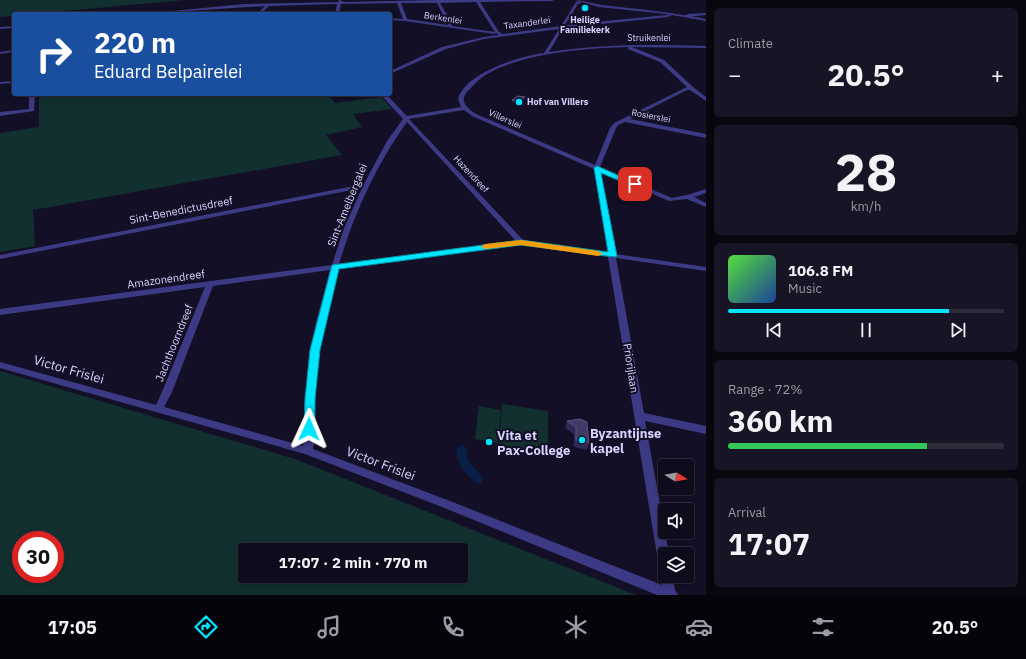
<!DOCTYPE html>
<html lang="en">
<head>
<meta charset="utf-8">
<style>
	:root { --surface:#0e0b1c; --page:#171425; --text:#f1f3f6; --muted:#9b9ba3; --line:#2e2b3b; --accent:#00e5ff }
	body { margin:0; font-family:"IBM Plex Sans",sans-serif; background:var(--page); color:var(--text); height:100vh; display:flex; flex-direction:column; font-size:15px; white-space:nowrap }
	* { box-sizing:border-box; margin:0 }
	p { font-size:13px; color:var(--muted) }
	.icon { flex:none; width:22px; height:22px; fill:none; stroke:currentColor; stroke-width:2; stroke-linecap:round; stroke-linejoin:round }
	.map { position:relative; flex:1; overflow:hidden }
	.details { display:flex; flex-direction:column; gap:8px; padding:8px; background:#08060f; width:320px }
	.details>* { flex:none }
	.top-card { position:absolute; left:12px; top:12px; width:380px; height:84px; border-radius:4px; box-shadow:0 2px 6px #0003,0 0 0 1px var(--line); background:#1a4fa0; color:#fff; overflow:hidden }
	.needle { width:26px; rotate:101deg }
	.controls { position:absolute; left:658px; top:459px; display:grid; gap:8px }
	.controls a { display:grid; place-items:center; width:36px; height:36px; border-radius:4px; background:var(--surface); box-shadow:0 2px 6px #0003,0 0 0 1px var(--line); font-size:20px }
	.speed { position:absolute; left:12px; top:531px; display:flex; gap:8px; font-size:20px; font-weight:700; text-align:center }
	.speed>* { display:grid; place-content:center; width:52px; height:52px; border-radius:50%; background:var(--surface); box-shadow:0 2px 6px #0003,0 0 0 1px var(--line); line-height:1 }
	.speed .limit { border:6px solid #d22; background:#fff; color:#111 }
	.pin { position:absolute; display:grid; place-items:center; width:34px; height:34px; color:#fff; margin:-17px; border-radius:8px; box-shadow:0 2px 6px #0006 }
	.me { position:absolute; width:44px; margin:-22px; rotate:1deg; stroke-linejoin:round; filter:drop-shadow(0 0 3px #0008) }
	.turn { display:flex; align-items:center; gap:14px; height:84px; padding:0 16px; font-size:18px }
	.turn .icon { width:52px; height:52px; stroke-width:2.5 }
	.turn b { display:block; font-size:28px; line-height:34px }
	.big { font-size:30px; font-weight:700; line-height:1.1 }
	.details .widget { flex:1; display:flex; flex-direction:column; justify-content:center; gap:6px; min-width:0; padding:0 14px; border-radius:6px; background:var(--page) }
	.details .dial { align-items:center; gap:0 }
	.dial b { font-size:52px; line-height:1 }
	.song { display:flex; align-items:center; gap:12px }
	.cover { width:48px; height:48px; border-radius:6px; background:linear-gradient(135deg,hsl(110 70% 55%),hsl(220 70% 35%)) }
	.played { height:4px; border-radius:2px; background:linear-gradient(90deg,var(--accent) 80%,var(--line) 80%) }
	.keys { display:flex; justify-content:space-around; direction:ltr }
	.heat { display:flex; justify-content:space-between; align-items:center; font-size:22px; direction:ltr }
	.charge { height:6px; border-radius:3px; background:linear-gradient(90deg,#34c759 72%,var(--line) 0) }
	.trip { position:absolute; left:238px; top:543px; width:230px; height:40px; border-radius:4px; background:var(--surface); box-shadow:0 2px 6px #0003,0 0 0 1px var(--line); font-weight:700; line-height:40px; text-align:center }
	.tabs { display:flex; height:64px; justify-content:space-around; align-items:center; background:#06040b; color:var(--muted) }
	.tabs .icon { width:28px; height:28px }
	.tabs .on { color:var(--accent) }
	.tabs b { font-size:18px; color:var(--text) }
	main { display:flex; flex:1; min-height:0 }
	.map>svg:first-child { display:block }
	.green { fill:#12302f; fill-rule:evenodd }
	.water { fill:#0a1f44 }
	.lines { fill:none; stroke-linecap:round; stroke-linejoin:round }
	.minor { fill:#3d3a85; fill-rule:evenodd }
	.tertiary { fill:#3d3a85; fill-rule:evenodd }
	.wall { fill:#312854 }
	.shaded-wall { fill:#1d163a }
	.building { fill:#433a66; stroke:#5a527e }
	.route { fill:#00e5ff; stroke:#0095a6 }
	.slow { fill:#f59e0b }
	.poi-dot { fill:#00e5ff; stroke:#130f26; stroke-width:1.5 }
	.labels { text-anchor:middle; stroke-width:4; stroke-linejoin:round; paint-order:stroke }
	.far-street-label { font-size:9px; fill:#d9d4ff; stroke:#130f26 }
	.far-poi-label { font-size:9px; font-weight:bold; fill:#d9d4ff; stroke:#130f26 }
	.street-label { font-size:11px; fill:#d9d4ff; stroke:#130f26 }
	.near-street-label { font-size:13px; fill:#d9d4ff; stroke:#130f26 }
	.near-poi-label { font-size:13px; font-weight:bold; fill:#d9d4ff; stroke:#130f26; text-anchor:start }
</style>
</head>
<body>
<main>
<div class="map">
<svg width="706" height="595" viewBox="0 0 706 595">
	<rect width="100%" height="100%" fill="#130f26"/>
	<path class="green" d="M 0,0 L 185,0 L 32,14 L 14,14 L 14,16 L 0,17 Z
		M 39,94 L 328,94 L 335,103 L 381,97 L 392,109 L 353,114 L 362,127 L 326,135 L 342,155 L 33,210 L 35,246 L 0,252 L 0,133 L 39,127 Z
		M 0,371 L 298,460 L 636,595 L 0,595 ZM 21,540 L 55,540 L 55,574 L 21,574 ZM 245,550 L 461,550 L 461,576 L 245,576 Z
		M 502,404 L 548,411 L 548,456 L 499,448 Z
		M 479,406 L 501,410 L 498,443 L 475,439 Z"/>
	<path class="water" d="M 461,445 L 467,448 L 467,459 L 483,478 L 482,483 L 476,483 C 467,474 454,462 457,449 Z"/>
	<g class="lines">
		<path class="minor" d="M 340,0 L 344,2 L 435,0 L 554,0 L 552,1 L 480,2 L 499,32 L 503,34 L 561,26 L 576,2 L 580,1 L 582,2 L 578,4 L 565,25 L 667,15 L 672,13 L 674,14 L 668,17 L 563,28 L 549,52 C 601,44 653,44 706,46 L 706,48 L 632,47 L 664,60 L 693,87 L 706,97 L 706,101 L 690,90 L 687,90 L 630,119 L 706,134 L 706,138 L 625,122 L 618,125 L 616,128 L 600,167 L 672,198 L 687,195 L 706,189 L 706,193 L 694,197 L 706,203 L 706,207 L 687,199 L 669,201 L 601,172 L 615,254 L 706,267 L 706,271 L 616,258 L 644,413 L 706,426 L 706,434 L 645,421 L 669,554 L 665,554 L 665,576 L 672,576 L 675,590 L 678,595 L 657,595 L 442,507 L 305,454 L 0,368 L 0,362 L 156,405 L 162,392 L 205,287 L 0,315 L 0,309 L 332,265 L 344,228 L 362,188 L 0,259 L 0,255 L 364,184 L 387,141 L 403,119 L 380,94 L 386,94 L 407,116 L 461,107 L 458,99 C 465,73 520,56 544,53 L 559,29 L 484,39 L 446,49 L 390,74 L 390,71 L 442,47 L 484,37 L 499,35 L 496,33 L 494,34 L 405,21 L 390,20 L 390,18 L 403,19 L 397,3 L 341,4 L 339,14 L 335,14 L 337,4 L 269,6 L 261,14 L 257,14 L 265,6 L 142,14 L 244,4 L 339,2 L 339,0 ZM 476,2 L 495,32 L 452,26 L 452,23 L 440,3 ZM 401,3 L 437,3 L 448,25 L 407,19 ZM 628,47 L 628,49 L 660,62 L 687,87 L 614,123 L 610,128 L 595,165 L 476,114 C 464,106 458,99 471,88 C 475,84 479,79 484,76 C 520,53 586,48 628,47 ZM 464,110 L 472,116 L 594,169 L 608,252 L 523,240 L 409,119 ZM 407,122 L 516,241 L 339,264 C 354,214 376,165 407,122 ZM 521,244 L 608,257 L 659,567 L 661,571 L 663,572 L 660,576 L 662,585 L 450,501 L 313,449 L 314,444 C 315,416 315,389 318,361 C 322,330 330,299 338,269 ZM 330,270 L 316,322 L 311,350 L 307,385 L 303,446 L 164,407 L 172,392 L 213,286 Z
			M 31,12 L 33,12 L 34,14 L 30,14 Z
			M 706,13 L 706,15 L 686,17 L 684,16 L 688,14 Z
			M 14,26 L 14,28 L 0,29 L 0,27 Z
			M 14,50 L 14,52 L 0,54 L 0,52 Z
			M 14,81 L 14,83 L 0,84 L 0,82 Z
			M 29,94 L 35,94 L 34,111 L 0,116 L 0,112 L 29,109 Z"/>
		<path class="tertiary" d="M 575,0 C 584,0 593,4 602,5 C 637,9 671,12 706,19 L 706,21 L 666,14 L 599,7 Z"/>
	</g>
	<path class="wall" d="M 512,100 L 524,100 L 519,104 L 512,102 Z
		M 580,419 L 589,443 L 587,450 L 574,447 L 574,434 L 565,428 L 567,421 Z"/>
	<path class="shaded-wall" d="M 525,97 L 524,100 L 519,104 L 519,101 Z"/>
	<path class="building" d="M 518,96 L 525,97 L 519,101 L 512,100 Z
		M 580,419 L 587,422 L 589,443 L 576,440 L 576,427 L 567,421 Z"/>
	<path class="route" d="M 597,166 L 638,184 L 637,186 L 632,186 L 601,173 L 617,256 L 615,257 L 521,245 L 339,269 L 320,350 L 315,399 L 315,429 L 313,432 L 309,433 L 305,432 L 304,429 L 305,399 L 310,350 L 332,265 L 521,240 L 608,252 L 594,168 Z"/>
	<path class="slow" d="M 521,240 L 598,251 L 603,254 L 598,256 L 521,245 L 485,249 L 481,247 L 485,244 Z"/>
	<g class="poi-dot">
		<circle cx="585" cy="8" r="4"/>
		<circle cx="519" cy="102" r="4"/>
		<circle cx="582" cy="440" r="4"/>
		<circle cx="489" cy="442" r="4"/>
	</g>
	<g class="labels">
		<g class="far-street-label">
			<text transform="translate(443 18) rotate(9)" y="3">Berkenlei</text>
			<text transform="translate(527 23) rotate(-8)" y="3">Taxanderlei</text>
			<text x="649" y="41">Struikenlei</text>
			<text transform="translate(651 116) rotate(11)" y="3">Rosierslei</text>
			<text transform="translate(505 119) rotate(24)" y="3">Villerslei</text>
			<text transform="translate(471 174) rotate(47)" y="3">Hazendreef</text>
		</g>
		<g class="far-poi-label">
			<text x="585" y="23">Heilige<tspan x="585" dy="10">Familiekerk</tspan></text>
			<text x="527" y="105" text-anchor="start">Hof van Villers</text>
		</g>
		<g class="street-label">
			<text transform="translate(347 205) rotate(-68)" y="4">Sint-Amelbergalei</text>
			<text transform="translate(181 210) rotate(-11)" y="4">Sint-Benedictusdreef</text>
			<text transform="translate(166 279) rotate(-8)" y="4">Amazonendreef</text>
			<text transform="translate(174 343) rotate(-68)" y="4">Jachthoorndreef</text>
			<text transform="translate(631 368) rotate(81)" y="4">Priorijlaan</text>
		</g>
		<g class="near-street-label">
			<text transform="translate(69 369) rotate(16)" y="5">Victor Frislei</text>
			<text transform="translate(381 463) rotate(21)" y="5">Victor Frislei</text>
		</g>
		<g class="near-poi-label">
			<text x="590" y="438">Byzantijnse<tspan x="590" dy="15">kapel</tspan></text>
			<text x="497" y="440">Vita et<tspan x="497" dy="15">Pax-College</tspan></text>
		</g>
	</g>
</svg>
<div class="controls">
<a><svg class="needle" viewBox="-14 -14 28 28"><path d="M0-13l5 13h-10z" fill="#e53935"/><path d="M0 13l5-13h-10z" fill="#9b9ba3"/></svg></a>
<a><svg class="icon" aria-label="sound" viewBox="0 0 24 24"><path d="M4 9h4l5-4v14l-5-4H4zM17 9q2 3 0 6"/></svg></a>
<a><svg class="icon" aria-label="layers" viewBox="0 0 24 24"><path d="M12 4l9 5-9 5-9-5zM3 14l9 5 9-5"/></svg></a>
</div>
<div class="speed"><div class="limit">30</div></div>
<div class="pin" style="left:635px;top:184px;background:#d93025"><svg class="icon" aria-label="arrive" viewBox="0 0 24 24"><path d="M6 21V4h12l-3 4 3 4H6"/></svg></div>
<svg class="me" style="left:309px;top:429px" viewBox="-20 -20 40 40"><path d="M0-17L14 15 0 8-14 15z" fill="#00e5ff" stroke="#fff" stroke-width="4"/></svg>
<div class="trip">17:07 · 2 min · 770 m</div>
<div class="top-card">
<div class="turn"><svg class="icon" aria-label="right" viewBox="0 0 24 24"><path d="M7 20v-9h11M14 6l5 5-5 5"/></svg><div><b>220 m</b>Eduard Belpairelei</div></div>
</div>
</div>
<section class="details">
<div class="widget"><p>Climate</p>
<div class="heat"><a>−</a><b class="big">20.5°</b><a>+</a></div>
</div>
<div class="widget dial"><b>28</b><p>km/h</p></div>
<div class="widget">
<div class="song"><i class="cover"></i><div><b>106.8 FM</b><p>Music</p></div></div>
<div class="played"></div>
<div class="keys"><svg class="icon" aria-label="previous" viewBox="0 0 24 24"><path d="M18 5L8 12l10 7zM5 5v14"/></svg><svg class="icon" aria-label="pause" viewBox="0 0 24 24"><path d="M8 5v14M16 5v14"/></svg><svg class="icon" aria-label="next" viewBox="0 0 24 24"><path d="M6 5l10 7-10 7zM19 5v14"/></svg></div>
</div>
<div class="widget"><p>Range · 72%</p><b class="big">360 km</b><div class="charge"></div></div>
<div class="widget"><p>Arrival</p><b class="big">17:07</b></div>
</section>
</main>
<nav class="tabs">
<b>17:05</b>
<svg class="icon on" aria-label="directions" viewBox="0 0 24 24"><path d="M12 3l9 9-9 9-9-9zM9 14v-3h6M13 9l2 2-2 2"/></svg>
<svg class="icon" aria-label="music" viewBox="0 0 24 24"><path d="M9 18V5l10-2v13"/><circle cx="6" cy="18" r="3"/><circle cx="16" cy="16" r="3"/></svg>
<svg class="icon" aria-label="phone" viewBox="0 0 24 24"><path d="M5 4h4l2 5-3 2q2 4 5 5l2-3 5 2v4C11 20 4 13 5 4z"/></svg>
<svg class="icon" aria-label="climate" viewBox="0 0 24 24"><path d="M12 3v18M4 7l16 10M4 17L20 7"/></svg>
<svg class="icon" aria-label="car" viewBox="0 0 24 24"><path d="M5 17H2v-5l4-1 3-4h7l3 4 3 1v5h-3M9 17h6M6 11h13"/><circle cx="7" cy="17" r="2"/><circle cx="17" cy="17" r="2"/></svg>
<svg class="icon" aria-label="filters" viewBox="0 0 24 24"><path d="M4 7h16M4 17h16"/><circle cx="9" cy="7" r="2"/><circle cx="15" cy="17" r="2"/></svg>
<b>20.5°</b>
</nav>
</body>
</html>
